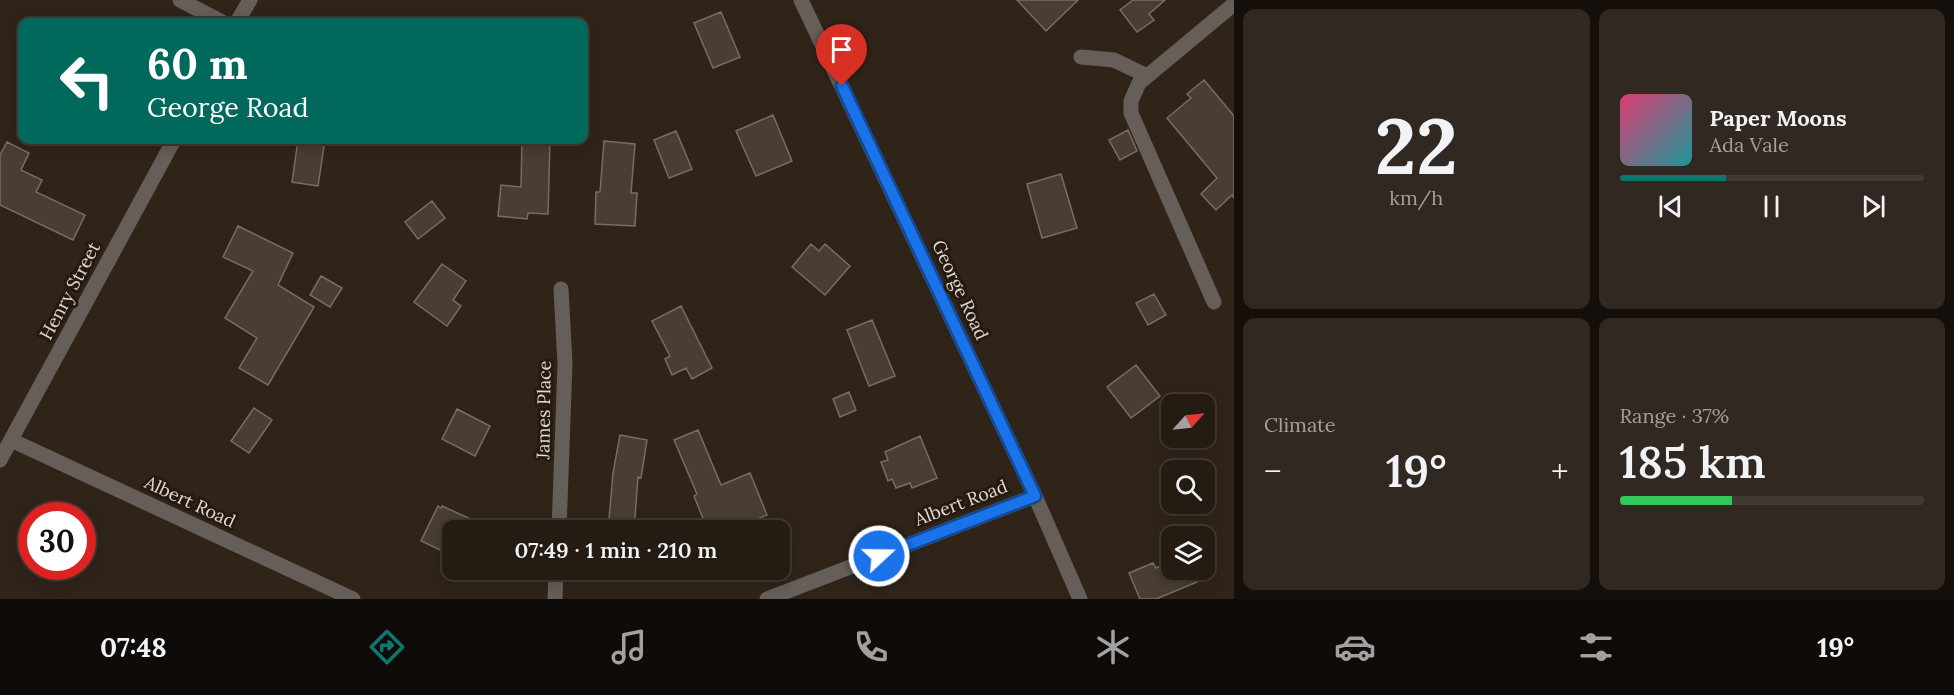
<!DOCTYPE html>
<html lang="en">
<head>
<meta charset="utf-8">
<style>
	:root { --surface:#241b13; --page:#302821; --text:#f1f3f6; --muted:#a3a1a0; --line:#413933; --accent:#0f766e }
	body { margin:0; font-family:Lora,serif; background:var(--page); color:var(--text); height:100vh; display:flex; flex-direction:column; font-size:22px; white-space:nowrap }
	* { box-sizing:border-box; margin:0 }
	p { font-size:20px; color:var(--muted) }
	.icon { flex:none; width:33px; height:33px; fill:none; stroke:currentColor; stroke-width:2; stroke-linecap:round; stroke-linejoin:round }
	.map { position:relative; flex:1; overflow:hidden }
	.sheet { display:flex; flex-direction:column; gap:9px; padding:9px; background:#140f0a; width:720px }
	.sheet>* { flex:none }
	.banner { position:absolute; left:18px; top:18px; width:570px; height:126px; border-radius:12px; box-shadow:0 3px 15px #0003,0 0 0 2px var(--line); background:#00695c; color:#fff; overflow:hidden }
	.needle { width:39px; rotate:63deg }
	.controls { position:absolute; left:1161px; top:394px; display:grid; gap:12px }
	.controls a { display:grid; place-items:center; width:54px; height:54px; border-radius:12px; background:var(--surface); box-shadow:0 3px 15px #0003,0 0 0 2px var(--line); font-size:30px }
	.speed { position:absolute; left:18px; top:502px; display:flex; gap:12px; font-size:30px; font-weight:700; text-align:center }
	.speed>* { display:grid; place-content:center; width:78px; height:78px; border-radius:50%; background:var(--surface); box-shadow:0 3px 15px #0003,0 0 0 2px var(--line); line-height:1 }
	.speed .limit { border:9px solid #d22; background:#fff; color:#111 }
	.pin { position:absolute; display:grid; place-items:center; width:51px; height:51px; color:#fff; margin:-62px -26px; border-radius:50% 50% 50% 0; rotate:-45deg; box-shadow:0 0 6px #0007 }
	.pin .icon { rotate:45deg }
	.me { position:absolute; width:66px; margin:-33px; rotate:69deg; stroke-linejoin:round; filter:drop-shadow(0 0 4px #0008) }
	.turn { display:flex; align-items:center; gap:21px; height:126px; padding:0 30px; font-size:27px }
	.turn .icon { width:78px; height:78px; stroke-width:2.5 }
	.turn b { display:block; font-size:42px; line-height:51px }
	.big { font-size:45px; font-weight:600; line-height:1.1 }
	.sheet .tile { flex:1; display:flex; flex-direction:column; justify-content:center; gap:9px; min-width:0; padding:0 21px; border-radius:12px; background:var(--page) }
	.sheet .dial { align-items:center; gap:0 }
	.dial b { font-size:78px; line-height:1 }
	.song { display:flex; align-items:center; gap:18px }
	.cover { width:72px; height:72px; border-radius:9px; background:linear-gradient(135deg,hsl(340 70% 55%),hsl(180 70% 35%)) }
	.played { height:6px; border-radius:3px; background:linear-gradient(90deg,var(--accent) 35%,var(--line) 35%) }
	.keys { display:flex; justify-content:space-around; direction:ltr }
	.heat { display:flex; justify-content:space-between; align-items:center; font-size:33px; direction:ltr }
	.charge { height:9px; border-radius:4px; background:linear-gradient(90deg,#34c759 37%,var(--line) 0) }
	.sheet .tiles { flex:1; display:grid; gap:9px; grid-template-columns:repeat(2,1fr) }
	.trip { position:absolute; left:442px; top:520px; width:348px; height:60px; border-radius:12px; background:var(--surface); box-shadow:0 3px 15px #0003,0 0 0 2px var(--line); font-weight:600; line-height:60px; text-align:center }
	.tabs { display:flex; height:96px; justify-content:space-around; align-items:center; background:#0e0b08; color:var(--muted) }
	.tabs .icon { width:42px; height:42px }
	.tabs .selected { color:var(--accent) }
	.tabs b { font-size:27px; color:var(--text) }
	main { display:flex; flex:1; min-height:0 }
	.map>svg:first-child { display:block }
	.building { fill:#4a3d31; stroke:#7b6c5f; stroke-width:1.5 }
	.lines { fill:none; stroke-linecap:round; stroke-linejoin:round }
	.minor { stroke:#655e59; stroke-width:15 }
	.tertiary { stroke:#655e59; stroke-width:15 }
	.route-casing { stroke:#114b97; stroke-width:15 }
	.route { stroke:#1a73e8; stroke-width:10 }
	.labels { text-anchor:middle; stroke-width:6; stroke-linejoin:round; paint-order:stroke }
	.street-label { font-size:18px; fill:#e0d8d1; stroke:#261a10 }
</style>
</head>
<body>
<main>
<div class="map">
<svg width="1234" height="599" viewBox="0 0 1234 599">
	<rect width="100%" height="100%" fill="#302419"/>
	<path class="building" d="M 1017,0 L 1078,0 L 1046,31 Z
		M 1133,0 L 1165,0 L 1149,14 L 1154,20 L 1137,32 L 1120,10 Z
		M 721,12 L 740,57 L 713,68 L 694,23 Z
		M 1204,80 L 1234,116 L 1234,198 L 1232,195 L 1216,210 L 1201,194 L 1217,178 L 1167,118 L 1191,98 L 1187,94 Z
		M 773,115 L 792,161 L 756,176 L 736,131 Z
		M 1128,130 L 1137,151 L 1120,160 L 1109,140 Z
		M 676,131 L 692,169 L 669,178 L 654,140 Z
		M 298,140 L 325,140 L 318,186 L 292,182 Z
		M 522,140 L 550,140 L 548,214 L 528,213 L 527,219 L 498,216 L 501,185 L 521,187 Z
		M 604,141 L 635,144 L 631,193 L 637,193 L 635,226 L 595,224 L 596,192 L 600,192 Z
		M 7,142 L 29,153 L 21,170 L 42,180 L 36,192 L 85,215 L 73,240 L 0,205 L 0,155 Z
		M 1061,174 L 1077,228 L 1042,238 L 1027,184 Z
		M 432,201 L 445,218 L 418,239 L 405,222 Z
		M 238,226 L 293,253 L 278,285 L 314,307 L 268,385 L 239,368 L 257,338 L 225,318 L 253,271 L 223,257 Z
		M 811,244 L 819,251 L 825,244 L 850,266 L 825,295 L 792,267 Z
		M 442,264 L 466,281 L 453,300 L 461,306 L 447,326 L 414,302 Z
		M 321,276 L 342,288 L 330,307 L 310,295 Z
		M 1154,294 L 1166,315 L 1148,325 L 1136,303 Z
		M 681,306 L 712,368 L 692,379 L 686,368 L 672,375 L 665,359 L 670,356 L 652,321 Z
		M 872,320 L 895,376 L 869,386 L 847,330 Z
		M 1136,365 L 1160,396 L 1131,418 L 1107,387 Z
		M 849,392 L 856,410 L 840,417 L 833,399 Z
		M 254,408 L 272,420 L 249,453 L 231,441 Z
		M 457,409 L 490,426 L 475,456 L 442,439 Z
		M 698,430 L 721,485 L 750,473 L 767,515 L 728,531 L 708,531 L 694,496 L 697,494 L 674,440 Z
		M 620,435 L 647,440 L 641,478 L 638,477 L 634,531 L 608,531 L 613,473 Z
		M 920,436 L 937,478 L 912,488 L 910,483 L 896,488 L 892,479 L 888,481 L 881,462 L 888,460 L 885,452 Z
		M 438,506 L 441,508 L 442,506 L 497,531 L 453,531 L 453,556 L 421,541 Z
		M 1172,561 L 1172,570 L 1193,570 L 1197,582 L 1156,599 L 1140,599 L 1129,573 L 1153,563 L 1156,568 Z"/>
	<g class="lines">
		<path class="minor" d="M 180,0 L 222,22
			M 801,0 L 1035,496 L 1080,599
			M 1081,57 L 1114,60 L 1147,76
			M 1214,302 L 1131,113 L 1131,101 L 1139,83 L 1234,4
			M 11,440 L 353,599
			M 559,531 L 565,364 L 561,289
			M 555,599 L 556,570
			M 767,599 L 1035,496"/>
		<path class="tertiary" d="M 237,22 L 250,0
			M 0,460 L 174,140"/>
	</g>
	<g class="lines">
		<defs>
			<path id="route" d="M 842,86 L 1035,496 L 879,556"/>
		</defs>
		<use href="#route" class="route-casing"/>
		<use href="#route" class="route"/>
	</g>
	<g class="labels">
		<g class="street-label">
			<text transform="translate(960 290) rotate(65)" y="6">George Road</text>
			<text transform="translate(70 291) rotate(-62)" y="6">Henry Street</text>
			<text transform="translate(544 410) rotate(-89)" y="6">James Place</text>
			<text transform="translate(190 502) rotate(25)" y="6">Albert Road</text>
			<text transform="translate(961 503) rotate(-21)" y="6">Albert Road</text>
		</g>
	</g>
</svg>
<div class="controls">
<a><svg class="needle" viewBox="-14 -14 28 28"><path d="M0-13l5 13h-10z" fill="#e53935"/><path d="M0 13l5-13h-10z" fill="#a3a1a0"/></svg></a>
<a><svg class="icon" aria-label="search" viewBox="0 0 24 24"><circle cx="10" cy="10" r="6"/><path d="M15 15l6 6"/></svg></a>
<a><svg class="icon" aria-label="layers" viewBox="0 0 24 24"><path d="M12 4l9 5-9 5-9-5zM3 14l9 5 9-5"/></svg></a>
</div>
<div class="speed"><div class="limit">30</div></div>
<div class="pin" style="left:842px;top:86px;background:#d93025"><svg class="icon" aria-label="arrive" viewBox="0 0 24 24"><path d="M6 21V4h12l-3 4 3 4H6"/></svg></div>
<svg class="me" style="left:879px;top:556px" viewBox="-20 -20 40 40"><circle r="17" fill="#1a73e8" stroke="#fff" stroke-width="3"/><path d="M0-11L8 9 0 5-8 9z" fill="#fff"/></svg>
<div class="trip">07:49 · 1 min · 210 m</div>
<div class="banner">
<div class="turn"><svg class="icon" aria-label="left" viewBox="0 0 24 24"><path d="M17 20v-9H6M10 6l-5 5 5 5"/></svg><div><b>60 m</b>George Road</div></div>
</div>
</div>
<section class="sheet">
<div class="tiles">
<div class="tile dial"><b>22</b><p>km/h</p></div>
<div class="tile">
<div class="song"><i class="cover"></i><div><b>Paper Moons</b><p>Ada Vale</p></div></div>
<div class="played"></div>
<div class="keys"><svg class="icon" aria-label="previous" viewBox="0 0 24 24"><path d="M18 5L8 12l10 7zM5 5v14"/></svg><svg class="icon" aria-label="pause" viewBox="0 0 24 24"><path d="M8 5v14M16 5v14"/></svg><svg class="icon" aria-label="next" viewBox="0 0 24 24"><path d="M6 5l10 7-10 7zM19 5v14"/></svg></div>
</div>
<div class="tile"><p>Climate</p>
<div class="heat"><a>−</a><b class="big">19°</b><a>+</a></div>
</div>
<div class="tile"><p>Range · 37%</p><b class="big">185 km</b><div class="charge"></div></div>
</div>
</section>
</main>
<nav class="tabs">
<b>07:48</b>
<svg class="icon selected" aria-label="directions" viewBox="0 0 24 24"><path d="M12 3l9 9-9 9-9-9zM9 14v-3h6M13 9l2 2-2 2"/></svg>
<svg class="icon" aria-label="music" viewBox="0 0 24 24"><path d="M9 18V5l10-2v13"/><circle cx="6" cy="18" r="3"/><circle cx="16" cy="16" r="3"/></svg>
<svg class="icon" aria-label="phone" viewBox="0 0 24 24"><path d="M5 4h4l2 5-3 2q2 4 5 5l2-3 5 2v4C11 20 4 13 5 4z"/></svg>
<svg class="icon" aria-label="climate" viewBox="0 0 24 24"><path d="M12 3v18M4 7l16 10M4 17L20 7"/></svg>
<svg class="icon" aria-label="car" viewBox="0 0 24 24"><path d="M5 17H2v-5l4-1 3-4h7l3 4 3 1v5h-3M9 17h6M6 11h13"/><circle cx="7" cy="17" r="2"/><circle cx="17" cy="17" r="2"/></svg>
<svg class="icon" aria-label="filters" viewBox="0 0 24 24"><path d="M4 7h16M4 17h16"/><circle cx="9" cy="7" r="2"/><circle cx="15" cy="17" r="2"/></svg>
<b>19°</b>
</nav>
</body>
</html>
